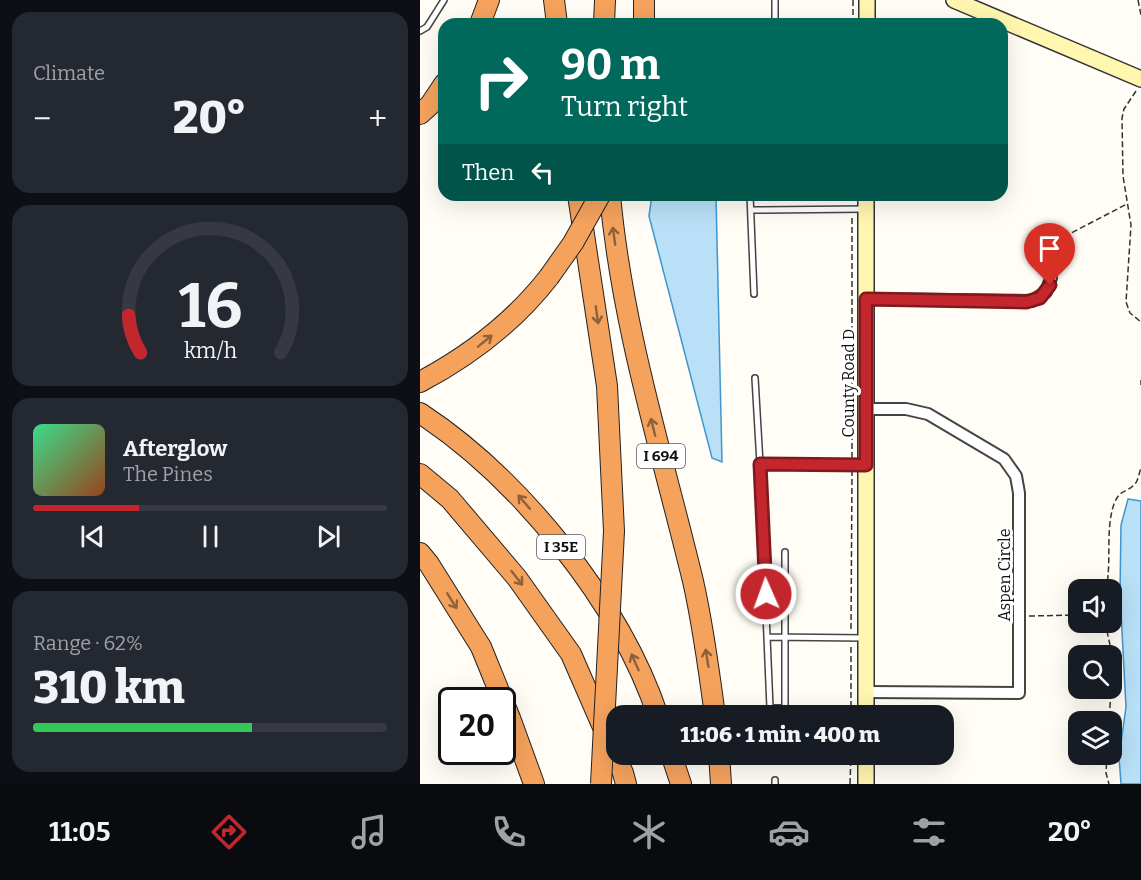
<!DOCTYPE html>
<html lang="en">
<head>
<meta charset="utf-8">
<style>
	:root { --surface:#171b24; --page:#242831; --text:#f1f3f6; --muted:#9ea1a6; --line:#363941; --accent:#c4262e }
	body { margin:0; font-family:Bitter,serif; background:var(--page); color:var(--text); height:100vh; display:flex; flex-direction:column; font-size:22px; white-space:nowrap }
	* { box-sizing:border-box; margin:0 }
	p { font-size:20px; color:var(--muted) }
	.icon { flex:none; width:33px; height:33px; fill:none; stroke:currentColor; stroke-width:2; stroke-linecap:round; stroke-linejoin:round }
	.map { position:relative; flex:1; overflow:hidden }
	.details { display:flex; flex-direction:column; gap:12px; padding:12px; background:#0d0f14; width:420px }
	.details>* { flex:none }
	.hud { position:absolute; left:18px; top:18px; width:570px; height:183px; border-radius:18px; box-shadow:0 6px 24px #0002; background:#00695c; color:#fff; overflow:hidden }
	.buttons { position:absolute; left:648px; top:579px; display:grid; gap:12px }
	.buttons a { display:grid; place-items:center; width:54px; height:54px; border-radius:12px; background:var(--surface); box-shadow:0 6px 24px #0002; font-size:30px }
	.speed { position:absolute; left:18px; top:687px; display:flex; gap:12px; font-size:30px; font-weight:700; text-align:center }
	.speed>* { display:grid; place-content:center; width:78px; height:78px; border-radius:50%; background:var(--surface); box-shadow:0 6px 24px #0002; line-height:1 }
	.speed .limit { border:3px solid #111; border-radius:9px; background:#fff; color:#111 }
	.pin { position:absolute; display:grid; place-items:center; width:51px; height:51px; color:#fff; margin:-62px -26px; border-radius:50% 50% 50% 0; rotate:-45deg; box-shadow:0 0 6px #0007 }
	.pin .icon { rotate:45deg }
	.me { position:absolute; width:66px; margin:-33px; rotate:358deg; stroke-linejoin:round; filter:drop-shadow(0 0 4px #0008) }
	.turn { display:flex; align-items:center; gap:21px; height:126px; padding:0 24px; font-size:27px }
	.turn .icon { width:78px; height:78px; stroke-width:2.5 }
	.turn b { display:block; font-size:42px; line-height:51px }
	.then { display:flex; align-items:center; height:57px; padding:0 24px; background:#0003; gap:12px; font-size:22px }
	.big { font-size:45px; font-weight:800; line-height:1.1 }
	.details .widget { flex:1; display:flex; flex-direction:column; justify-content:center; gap:9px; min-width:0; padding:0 21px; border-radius:18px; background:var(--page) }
	.details .dial { align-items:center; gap:0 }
	.dial svg { height:156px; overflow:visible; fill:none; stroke:var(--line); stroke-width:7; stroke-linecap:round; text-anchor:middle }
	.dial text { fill:var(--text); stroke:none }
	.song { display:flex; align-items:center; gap:18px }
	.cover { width:72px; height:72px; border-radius:9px; background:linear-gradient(135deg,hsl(150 70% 55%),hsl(20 70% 35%)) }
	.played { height:6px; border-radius:3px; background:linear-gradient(90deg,var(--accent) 30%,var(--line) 30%) }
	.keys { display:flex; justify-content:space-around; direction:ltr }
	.heat { display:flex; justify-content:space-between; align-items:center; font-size:33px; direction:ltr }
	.charge { height:9px; border-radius:4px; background:linear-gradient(90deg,#34c759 62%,var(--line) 0) }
	.trip { position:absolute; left:186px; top:705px; width:348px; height:60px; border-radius:18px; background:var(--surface); box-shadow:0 6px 24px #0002; font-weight:800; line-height:60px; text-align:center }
	.menu { display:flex; height:96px; justify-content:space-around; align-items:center; background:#090b0e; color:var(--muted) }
	.menu .icon { width:42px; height:42px }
	.menu .current { color:var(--accent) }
	.menu b { font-size:27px; color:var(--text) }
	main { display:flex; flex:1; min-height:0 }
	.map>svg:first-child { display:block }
	.water { fill:#b9e0f7; stroke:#3f96cf; stroke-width:1.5 }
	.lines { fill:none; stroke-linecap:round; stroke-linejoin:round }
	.lane-casing { stroke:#444; stroke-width:8 }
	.street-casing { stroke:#444; stroke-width:14 }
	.secondary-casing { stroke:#333; stroke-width:18 }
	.highway-casing { stroke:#222; stroke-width:22 }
	.path { stroke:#333; stroke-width:1.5; stroke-dasharray:6 3; stroke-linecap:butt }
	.lane { stroke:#fff; stroke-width:5 }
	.street { stroke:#fff; stroke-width:10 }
	.secondary { stroke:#fff6b0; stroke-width:15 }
	.highway { stroke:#f5a25d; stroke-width:20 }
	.highway-bridge-casing { stroke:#222; stroke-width:22; stroke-linecap:butt }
	.highway-bridge { stroke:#f5a25d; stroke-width:20 }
	.oneway { stroke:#8e613b }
	.route-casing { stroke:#7f191e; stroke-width:15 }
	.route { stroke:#c4262e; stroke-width:10 }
	.labels { text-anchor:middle; stroke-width:6; stroke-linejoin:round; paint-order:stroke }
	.shield { fill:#fff; stroke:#585858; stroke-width:1.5 }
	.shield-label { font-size:15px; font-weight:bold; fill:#111 }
	.street-label { font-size:16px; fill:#111; stroke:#fff }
</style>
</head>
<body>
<main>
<section class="details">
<div class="widget"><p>Climate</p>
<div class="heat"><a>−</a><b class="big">20°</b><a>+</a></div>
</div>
<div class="widget dial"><svg viewBox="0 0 100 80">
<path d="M14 69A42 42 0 1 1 86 69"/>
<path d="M14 69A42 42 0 0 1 8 50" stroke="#c4262e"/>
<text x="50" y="56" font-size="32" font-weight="700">16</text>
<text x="50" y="72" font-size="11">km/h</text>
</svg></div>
<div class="widget">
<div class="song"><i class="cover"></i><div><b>Afterglow</b><p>The Pines</p></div></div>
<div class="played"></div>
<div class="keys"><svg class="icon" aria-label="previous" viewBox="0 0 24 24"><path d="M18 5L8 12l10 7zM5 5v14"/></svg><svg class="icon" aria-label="pause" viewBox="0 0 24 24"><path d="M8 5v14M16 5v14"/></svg><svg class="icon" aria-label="next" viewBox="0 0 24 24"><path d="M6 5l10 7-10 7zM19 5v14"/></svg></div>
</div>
<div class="widget"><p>Range · 62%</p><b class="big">310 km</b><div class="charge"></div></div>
</section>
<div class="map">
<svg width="721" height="784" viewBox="0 0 721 784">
	<rect width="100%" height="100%" fill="#fffdf5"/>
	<path class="water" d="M 232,195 L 296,195 L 302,462 L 292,458 L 229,216 Z
		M 708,499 L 721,501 L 721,784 L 701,784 L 699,757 L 706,707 L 700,594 L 701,525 Z"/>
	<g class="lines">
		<defs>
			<path id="lane" d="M 355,0 L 355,24
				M 0,31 L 7,27 L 24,0
				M 330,195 L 334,294
				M 331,210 L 445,209
				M 335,378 L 340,464
				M 444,465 L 340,464 L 347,637 L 446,638
				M 347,637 L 350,708 L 365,708 L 365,552
				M 355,780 L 355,784"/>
			<path id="street" d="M 446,299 L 612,301 L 626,292 L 631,278 L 620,249
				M 446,692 L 599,693 L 599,493 L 596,476 L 584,459 L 508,414 L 486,409 L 446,409"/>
			<path id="secondary" d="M 447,0 L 447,24
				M 534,0 L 721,79
				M 446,716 L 446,195
				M 446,784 L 446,754"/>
			<path id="highway" d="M 134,0 L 137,24
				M 60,24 L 69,0
				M 184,24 L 185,0
				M 224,24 L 224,0
				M 0,114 L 10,105 L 24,84
				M 158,195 L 187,386 L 194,531
				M 190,195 C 202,327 242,453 273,581 C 283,625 289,670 295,716
				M 0,382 C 51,355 94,322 129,277
				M 0,413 C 99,478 200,602 238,716
				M 0,474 L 30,499 L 97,578 L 151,654 L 203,773 L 206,784
				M 0,553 L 9,564 L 61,647 L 90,718 L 114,784
				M 251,754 L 261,784
				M 299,754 L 301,784"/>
		</defs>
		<use href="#lane" class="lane-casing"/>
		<use href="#street" class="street-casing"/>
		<use href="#secondary" class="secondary-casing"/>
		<use href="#highway" class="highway-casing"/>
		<path class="path" d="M 433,0 L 433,24
			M 718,0 L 721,15
			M 716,91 L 704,109 L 702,118 L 703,176 L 711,225 L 706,302 L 710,313 L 721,322
			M 628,245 L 707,204
			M 721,380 L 721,385
			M 432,458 L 432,217
			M 686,590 C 692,562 685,530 694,504 C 700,489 706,493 714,485 C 718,482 719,473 721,468
			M 609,616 L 658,615
			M 685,622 L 693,659 L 689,722
			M 431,629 L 432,472
			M 431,716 L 431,646
			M 687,754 L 686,773 L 689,784
			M 430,784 L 431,754"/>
		<use href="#lane" class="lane"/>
		<use href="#street" class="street"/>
		<use href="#secondary" class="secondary"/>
		<use href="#highway" class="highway"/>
		<defs>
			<path id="highway-bridge" d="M 129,277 L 153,243 L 180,195
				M 181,784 L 194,531"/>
		</defs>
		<use href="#highway-bridge" class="highway-bridge-casing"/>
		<use href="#highway-bridge" class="highway-bridge"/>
	</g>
	<defs><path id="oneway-shaft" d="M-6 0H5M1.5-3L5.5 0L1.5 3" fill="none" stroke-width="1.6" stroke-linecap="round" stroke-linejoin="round" transform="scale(1.5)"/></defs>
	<g class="oneway">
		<use href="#oneway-shaft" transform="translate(194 236) rotate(-98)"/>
		<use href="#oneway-shaft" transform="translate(177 315) rotate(82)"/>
		<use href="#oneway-shaft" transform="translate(65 341) rotate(-39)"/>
		<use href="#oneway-shaft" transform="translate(233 427) rotate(-104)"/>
		<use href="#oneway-shaft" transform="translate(104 502) rotate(-131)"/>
		<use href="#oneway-shaft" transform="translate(97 578) rotate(52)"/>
		<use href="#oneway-shaft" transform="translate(32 601) rotate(58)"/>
		<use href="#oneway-shaft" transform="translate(287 658) rotate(-99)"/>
		<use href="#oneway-shaft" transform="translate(215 662) rotate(-114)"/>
	</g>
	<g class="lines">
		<defs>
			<path id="route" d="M 346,594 L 340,464 L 446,465 L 446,299 L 606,302 L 620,298 L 630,285"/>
		</defs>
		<use href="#route" class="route-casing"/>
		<use href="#route" class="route"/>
	</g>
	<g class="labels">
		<g class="shield">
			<rect x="217" y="444" width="48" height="24" rx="4.5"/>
			<rect x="117" y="535" width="48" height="24" rx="4.5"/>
		</g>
		<g class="shield-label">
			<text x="241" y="461">I 694</text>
			<text x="141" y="552">I 35E</text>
		</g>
		<g class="street-label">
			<text transform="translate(428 383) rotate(-90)" y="6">County Road D</text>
			<text transform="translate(584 575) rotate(-90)" y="6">Aspen Circle</text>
		</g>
	</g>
</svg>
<div class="buttons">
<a><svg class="icon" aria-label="sound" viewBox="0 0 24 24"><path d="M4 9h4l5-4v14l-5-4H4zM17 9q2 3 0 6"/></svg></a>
<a><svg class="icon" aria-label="search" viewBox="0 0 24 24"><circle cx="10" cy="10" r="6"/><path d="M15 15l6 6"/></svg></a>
<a><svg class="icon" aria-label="layers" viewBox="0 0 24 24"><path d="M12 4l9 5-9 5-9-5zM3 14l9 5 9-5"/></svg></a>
</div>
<div class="speed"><div class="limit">20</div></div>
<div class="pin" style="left:630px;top:285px;background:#d93025"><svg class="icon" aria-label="arrive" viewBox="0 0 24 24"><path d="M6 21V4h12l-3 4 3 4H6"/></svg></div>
<svg class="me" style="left:346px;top:594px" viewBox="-20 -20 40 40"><circle r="17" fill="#c4262e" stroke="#fff" stroke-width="3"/><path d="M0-11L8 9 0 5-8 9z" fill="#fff"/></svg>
<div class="trip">11:06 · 1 min · 400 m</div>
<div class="hud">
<div class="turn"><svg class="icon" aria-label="right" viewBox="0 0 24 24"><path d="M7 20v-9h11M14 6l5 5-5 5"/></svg><div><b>90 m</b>Turn right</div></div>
<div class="then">Then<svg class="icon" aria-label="left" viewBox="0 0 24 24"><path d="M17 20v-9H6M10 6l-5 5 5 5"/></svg></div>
</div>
</div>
</main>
<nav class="menu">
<b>11:05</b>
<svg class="icon current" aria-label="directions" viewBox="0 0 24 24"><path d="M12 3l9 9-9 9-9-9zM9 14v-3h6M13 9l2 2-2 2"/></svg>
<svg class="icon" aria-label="music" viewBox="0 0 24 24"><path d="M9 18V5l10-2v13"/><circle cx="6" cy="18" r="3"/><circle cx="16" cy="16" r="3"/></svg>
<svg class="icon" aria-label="phone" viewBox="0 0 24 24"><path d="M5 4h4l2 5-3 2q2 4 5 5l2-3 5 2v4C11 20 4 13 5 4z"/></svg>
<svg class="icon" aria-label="climate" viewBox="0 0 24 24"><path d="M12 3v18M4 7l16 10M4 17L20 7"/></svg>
<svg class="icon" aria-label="car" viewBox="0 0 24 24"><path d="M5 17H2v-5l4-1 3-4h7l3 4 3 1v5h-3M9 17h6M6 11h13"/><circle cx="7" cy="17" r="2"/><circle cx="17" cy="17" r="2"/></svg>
<svg class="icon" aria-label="filters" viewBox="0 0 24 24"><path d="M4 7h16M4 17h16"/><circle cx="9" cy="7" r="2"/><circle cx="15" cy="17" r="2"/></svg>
<b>20°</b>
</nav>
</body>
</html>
